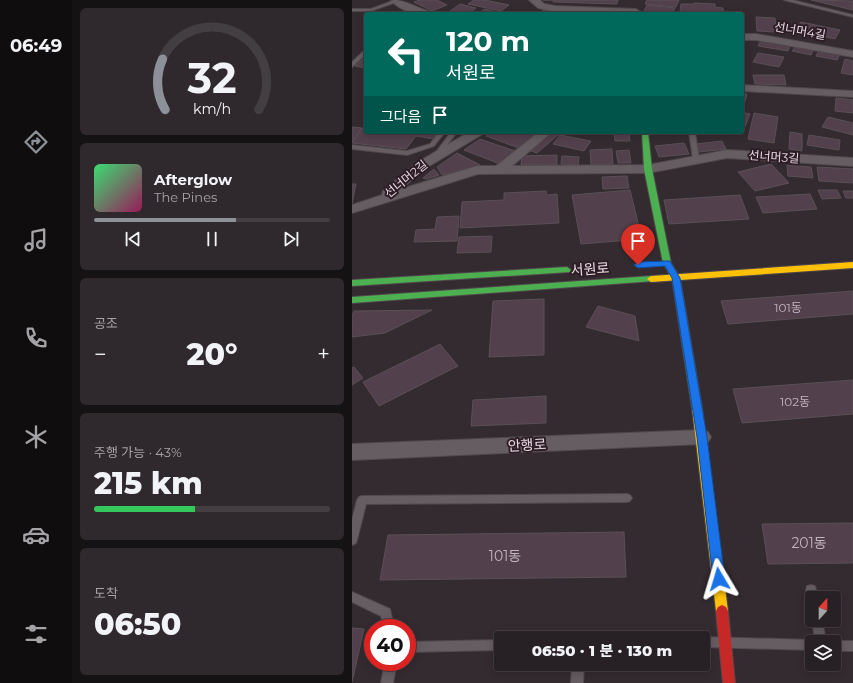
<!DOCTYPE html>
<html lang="ko">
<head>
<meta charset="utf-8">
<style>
	:root { --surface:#272024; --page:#2f282c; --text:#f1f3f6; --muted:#a4a3a6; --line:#433e41; --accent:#8c9099 }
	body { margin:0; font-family:Montserrat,"Noto Sans KR",sans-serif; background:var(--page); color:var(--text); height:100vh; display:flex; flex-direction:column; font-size:15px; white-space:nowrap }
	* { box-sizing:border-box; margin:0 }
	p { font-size:13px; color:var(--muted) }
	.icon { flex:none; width:22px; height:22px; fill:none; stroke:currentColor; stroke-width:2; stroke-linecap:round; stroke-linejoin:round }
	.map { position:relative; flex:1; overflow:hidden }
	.sheet { display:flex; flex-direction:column; gap:8px; padding:8px; background:#151214; width:280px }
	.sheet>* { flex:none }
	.top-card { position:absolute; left:12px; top:12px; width:380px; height:122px; border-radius:4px; box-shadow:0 2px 10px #0003,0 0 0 1px var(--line); background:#00695c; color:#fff; overflow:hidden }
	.needle { width:26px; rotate:21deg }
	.controls { position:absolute; left:453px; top:591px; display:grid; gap:8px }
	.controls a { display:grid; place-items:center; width:36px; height:36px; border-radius:4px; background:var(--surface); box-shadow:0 2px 10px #0003,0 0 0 1px var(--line); font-size:20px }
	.speed { position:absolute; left:12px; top:619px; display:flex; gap:8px; font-size:20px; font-weight:700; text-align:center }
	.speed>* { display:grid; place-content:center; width:52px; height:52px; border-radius:50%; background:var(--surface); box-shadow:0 2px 10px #0003,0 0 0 1px var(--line); line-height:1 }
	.speed .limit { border:6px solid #d22; background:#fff; color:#111 }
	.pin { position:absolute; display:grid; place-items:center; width:34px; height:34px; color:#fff; margin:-41px -17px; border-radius:50% 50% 50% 0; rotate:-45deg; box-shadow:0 0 4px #0007 }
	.pin .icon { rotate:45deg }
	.me { position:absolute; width:44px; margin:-22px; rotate:353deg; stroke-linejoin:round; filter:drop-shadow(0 0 3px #0008) }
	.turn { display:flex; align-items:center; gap:14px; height:84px; padding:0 16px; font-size:18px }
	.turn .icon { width:52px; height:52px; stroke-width:2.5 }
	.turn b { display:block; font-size:28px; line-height:34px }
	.then { display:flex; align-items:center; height:38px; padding:0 16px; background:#0003; gap:8px; font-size:15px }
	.big { font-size:30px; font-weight:800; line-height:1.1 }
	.sheet .tile { flex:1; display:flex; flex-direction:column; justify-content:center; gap:6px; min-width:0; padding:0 14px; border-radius:6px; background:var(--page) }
	.sheet .dial { align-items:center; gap:0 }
	.dial svg { height:104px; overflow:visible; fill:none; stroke:var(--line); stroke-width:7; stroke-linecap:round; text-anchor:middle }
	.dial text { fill:var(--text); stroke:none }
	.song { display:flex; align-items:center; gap:12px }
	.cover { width:48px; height:48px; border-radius:6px; background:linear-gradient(135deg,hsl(140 70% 55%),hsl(330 70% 35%)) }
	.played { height:4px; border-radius:2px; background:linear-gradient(90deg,var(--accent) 60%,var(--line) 60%) }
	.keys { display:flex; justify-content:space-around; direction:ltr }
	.heat { display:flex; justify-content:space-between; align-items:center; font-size:22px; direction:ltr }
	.charge { height:6px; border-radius:3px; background:linear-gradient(90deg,#34c759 43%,var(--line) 0) }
	.trip { position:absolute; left:142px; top:631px; width:216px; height:40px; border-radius:4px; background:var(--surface); box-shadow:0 2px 10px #0003,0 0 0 1px var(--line); font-weight:800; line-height:40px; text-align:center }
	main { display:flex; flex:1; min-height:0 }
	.tabs { display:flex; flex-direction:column; width:72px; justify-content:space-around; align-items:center; background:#100d0e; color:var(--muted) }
	.tabs .icon { width:28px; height:28px }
	.tabs .selected { color:var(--accent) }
	.tabs b { font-size:18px; color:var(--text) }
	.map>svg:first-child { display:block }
	.building { fill:#53404d; stroke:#595055 }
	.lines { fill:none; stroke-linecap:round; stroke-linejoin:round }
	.lane-casing { stroke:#51484c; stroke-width:2 }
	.street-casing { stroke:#51484c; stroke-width:2 }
	.fast-casing { stroke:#51484c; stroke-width:2 }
	.slow-casing { stroke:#51484c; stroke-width:2 }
	.jam-casing { stroke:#51484c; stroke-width:2 }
	.lane { fill:#655d61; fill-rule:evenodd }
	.street { fill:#655d61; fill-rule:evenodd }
	.fast { fill:#4caf50; fill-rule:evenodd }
	.slow { fill:#ffc107; fill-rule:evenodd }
	.jam { fill:#c62828; fill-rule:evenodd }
	.route { fill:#1a73e8; stroke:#114b97 }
	.labels { text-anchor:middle; stroke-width:4; stroke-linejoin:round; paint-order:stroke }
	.far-street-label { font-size:12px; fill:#e8dce2; stroke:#2e1d26 }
	.number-label { font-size:12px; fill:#c3b5bd }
	.street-label { font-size:14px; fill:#e8dce2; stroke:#2e1d26 }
	.near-number-label { font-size:14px; fill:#c3b5bd }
</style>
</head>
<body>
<main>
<nav class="tabs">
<b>06:49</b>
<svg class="icon selected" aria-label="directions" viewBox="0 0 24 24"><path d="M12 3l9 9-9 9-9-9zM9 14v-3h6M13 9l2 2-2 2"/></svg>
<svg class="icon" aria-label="music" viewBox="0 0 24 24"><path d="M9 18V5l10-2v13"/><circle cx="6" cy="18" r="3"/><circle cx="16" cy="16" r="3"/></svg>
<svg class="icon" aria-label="phone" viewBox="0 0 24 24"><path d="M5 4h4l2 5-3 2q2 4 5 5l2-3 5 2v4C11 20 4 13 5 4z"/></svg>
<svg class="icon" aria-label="climate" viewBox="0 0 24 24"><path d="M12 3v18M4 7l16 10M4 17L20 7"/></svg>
<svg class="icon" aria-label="car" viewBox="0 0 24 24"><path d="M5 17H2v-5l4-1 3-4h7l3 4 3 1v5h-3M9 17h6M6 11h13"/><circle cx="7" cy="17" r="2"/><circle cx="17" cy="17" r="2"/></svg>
<svg class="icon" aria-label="filters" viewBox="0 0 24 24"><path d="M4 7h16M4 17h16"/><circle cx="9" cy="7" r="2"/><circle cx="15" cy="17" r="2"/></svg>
</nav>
<section class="sheet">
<div class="tile dial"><svg viewBox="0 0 100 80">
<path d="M14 69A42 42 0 1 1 86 69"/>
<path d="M14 69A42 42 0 0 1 12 30" stroke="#8c9099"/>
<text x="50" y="56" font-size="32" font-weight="700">32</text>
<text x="50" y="72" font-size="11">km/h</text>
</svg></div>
<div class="tile">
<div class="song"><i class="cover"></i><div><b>Afterglow</b><p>The Pines</p></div></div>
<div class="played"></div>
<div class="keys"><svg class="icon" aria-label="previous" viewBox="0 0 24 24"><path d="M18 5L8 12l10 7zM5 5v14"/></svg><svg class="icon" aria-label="pause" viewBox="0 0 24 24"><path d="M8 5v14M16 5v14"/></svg><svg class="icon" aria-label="next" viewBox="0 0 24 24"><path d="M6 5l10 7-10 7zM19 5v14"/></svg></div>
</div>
<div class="tile"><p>공조</p>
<div class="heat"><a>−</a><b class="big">20°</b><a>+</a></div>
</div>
<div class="tile"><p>주행 가능 · 43%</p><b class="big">215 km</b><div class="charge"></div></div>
<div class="tile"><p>도착</p><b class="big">06:50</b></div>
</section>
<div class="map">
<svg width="501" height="683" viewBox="0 0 501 683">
	<rect width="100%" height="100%" fill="#342b30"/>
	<path class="building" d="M 68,0 L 85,0 L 95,5 L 80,11 L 62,2 Z
		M 122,0 L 133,0 L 157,5 L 149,11 L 116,4 Z
		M 191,0 L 266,0 L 265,4 L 201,2 L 201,0 Z
		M 295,0 L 327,0 L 324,7 L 293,4 Z
		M 459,0 L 501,1 L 501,10 Z
		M 342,3 L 363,4 L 363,7 L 371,8 L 371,11 L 392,13 L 392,26 L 390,26 L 390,14 L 328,12 L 329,4 L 342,4 Z
		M 108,4 L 124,8 L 115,14 L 94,14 Z
		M 295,5 L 323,8 L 320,14 L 291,13 Z
		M 132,9 L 150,13 L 127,14 Z
		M 191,10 L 222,14 L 187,14 Z
		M 404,17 L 423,18 L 424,32 L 405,31 Z
		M 449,22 L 488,30 L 483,39 L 443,30 Z
		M 409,40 L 438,46 L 436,51 L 406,46 Z
		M 444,46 L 462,49 L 459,55 L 440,51 Z
		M 467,50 L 488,54 L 485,60 L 464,56 Z
		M 406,53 L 432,57 L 427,67 L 401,62 Z
		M 14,57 L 14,68 L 3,66 Z
		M 493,59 L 501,61 L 501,75 L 489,73 Z
		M 401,75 L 432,75 L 434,85 L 403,84 Z
		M 390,94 L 395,94 L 392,105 L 390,104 Z
		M 484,98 L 501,100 L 501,113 L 483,111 Z
		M 390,112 L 398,114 L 392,129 L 390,128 Z
		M 402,113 L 426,117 L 422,143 L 396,139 Z
		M 476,117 L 501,123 L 501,135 L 470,127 Z
		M 0,127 L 10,128 L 0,142 Z
		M 10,128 L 14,128 L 14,132 L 87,132 L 82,139 L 64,136 L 54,149 L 0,143 Z
		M 139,132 L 182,132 L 185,133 L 167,148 L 134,136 Z
		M 198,132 L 206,135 L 185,153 L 176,150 Z
		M 262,132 L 277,132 L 278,141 L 263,141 Z
		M 438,132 L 450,134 L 450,151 L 437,149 Z
		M 208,135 L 239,141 L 232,151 L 201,144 Z
		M 457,135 L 488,140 L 487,150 L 455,145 Z
		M 128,139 L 163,151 L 148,164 L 112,150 Z
		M 370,141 L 374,149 L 347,152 L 344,144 Z
		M 332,143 L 337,154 L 307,157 L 303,146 Z
		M 260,149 L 261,164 L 239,165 L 238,150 Z
		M 277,150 L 279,163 L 266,163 L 264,151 Z
		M 105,153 L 130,166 L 90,175 L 85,167 Z
		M 205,155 L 205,165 L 169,165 L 170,156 Z
		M 210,156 L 227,157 L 226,165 L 209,164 Z
		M 419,164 L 437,183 L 403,191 L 386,172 Z
		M 435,165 L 459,167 L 461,178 L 436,176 Z
		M 465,167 L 501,169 L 501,183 L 467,181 Z
		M 82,169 L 87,175 L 75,179 L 71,178 Z
		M 275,176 L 277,188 L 251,189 L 250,177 Z
		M 0,184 L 4,184 L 0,204 Z
		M 278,190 L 290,239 L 229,244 L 220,195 Z
		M 466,190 L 485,190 L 489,198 L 470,199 Z
		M 194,191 L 195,195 L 205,194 L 207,223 L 108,228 L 110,202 L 152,200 L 152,193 Z
		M 491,191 L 501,191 L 501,198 L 494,198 Z
		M 458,194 L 465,209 L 411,213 L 404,197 Z
		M 388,195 L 397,219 L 317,224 L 312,200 Z
		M 107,216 L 105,241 L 62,242 L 64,230 L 83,229 L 85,217 Z
		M 140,236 L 139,252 L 105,253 L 107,237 Z
		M 501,291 L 501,314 L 376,324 L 369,301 Z
		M 192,299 L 192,355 L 137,357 L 141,301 Z
		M 246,306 L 283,316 L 287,341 L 234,327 Z
		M 80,310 L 33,333 L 0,337 L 0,315 L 2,311 Z
		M 88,344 L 106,366 L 27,406 L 11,382 Z
		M 2,367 L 11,378 L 0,385 L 0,368 Z
		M 501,380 L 501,414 L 390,423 L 381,389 Z
		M 194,396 L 194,423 L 119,426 L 121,400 Z
		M 501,523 L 501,563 L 416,564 L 410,524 Z
		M 272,532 L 274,577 L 28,580 L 36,535 Z
		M 0,628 L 12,629 L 0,682 Z"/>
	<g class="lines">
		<defs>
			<path id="lane" d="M 43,0 L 47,1 L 19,11 L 0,11 L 0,9 L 19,9 Z
				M 432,0 L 440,0 L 501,15 L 501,17 Z
				M 12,24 L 14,24 L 14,27 L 12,26 Z
				M 14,49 L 14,54 L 0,67 L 0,62 Z
				M 87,132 L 93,132 L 82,146 L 55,155 L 0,149 L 0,145 L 55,151 L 78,144 Z
				M 99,132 L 105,132 L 86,157 L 82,157 L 81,156 Z
				M 337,132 L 343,132 L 347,159 L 346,160 L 342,160 L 341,159 Z
				M 275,494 L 278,495 L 280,498 L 278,501 L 275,502 L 14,504 L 5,540 L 4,543 L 0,545 L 0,520 L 5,500 L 7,497 L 10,496 Z
				M 459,585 L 463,586 L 466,598 L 460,598 L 460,603 L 457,602 L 454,590 L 455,586 Z
				M 0,592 L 38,609 L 42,628 L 32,628 L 29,616 L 0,602 Z
				M 460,619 L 470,620 L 474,642 L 460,642 L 460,650 L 351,647 L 351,638 L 347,638 L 351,637 L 460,640 L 463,641 Z
				M 149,640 L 149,650 L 55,652 L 55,642 Z
				M 482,641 L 501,641 L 501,651 L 482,651 L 482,642 L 478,642 Z
				M 33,662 L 45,662 L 41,683 L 29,683 Z
				M 220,664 L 232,664 L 231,683 L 219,683 Z"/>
			<path id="street" d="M 39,0 C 54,0 65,8 79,12 L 81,14 C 66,14 49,13 39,0 Z
				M 177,0 L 188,0 L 192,4 L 204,6 L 284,9 L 289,12 L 287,14 L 204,12 L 186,8 Z
				M 390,34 L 404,34 L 501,51 L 501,57 L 404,40 L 390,40 Z
				M 390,85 L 501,91 L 501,97 L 390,91 Z
				M 117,132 L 131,132 L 129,135 L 74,168 L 49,189 L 125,166 L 144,166 L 187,132 L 200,132 L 160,166 L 296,165 L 375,150 L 501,158 L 501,166 L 375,158 L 296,173 L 126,174 L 0,213 L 0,205 L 30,195 L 31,191 L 66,162 Z
				M 350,430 L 356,432 L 359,437 L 356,442 L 350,444 L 0,460 L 0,444 Z"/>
			<path id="fast" d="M 290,132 L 296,132 L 300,169 L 319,263 L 328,278 L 350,408 L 348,411 L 345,412 L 342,411 L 340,408 L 320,278 L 311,263 L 292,169 Z
				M 215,267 L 219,270 L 218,272 L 0,286 L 0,280 Z
				M 299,276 L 303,279 L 302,281 L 0,303 L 0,297 Z"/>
			<path id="slow" d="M 501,262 L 501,268 L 299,282 L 295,279 L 299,276 Z
				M 345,404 L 348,405 L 350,408 L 376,611 L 374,615 L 370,617 L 366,615 L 364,611 L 340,408 L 342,405 Z"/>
			<path id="jam" d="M 370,605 L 374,607 L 376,611 L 383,683 L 371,683 L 364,611 L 366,607 Z"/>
		</defs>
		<use href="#lane" class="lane-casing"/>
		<use href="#street" class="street-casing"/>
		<use href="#fast" class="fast-casing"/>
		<use href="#slow" class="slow-casing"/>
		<use href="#jam" class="jam-casing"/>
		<use href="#lane" class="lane"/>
		<use href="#street" class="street"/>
		<use href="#fast" class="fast"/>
		<use href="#slow" class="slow"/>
		<use href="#jam" class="jam"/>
	</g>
	<path class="route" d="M 315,261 L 318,261 L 328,278 L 355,437 L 373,579 L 371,583 L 367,584 L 363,583 L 361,579 L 345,437 L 320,278 L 313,266 L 286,268 L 282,265 L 286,262 Z"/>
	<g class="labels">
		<g class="far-street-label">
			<text transform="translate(448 31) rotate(10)" y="4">선너머4길</text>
			<text transform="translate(422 157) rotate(4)" y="4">선너머3길</text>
			<text transform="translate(54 179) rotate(-39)" y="4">선너머2길</text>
		</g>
		<g class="number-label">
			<text x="436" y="312">101동</text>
			<text x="443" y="406">102동</text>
		</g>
		<g class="street-label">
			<text transform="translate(238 269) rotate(-4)" y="5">서원로</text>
			<text transform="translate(175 445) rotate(-3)" y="5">안행로</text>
		</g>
		<g class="near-number-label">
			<text x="457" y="548">201동</text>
			<text x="153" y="561">101동</text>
		</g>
	</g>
</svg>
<div class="controls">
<a><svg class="needle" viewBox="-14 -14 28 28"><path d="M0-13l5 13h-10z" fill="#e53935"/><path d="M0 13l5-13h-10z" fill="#a4a3a6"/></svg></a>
<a><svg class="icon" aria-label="layers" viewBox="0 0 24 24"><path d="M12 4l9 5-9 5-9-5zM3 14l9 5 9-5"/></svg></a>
</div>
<div class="speed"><div class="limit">40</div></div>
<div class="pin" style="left:286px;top:265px;background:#d93025"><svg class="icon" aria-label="arrive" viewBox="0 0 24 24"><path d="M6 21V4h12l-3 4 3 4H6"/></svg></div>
<svg class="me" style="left:367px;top:579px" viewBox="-20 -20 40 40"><path d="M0-17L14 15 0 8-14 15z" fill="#1a73e8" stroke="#fff" stroke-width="4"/></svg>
<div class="trip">06:50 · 1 분 · 130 m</div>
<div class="top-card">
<div class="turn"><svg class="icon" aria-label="left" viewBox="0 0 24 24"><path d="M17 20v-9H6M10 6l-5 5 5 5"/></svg><div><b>120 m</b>서원로</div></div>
<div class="then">그다음<svg class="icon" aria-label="arrive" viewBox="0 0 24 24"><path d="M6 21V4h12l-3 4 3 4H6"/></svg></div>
</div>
</div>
</main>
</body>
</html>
